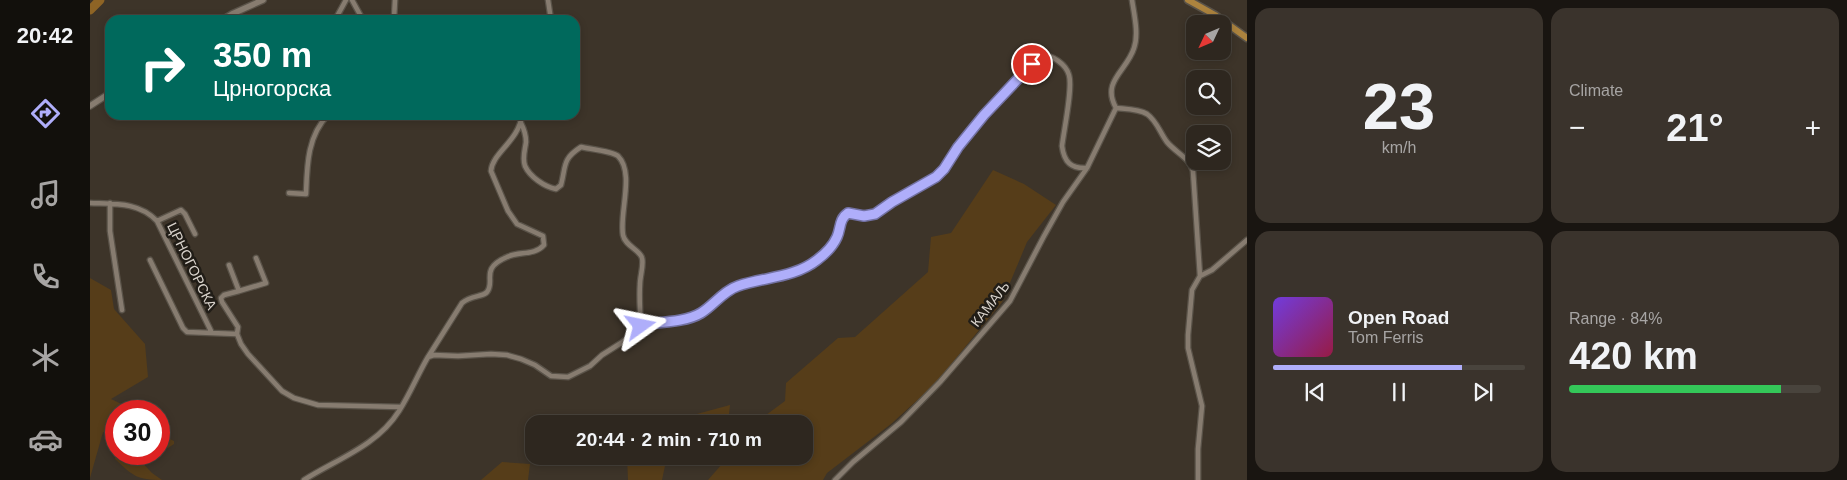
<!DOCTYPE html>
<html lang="en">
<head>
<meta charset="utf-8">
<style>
	:root { --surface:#2e271f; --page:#3a332c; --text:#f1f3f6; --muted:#a7a5a4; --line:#49443d; --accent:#afaefa }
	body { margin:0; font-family:Helvetica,sans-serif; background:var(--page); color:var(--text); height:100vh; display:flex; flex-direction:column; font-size:19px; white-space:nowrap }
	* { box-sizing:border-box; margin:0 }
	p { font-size:16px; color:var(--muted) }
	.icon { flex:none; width:28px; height:28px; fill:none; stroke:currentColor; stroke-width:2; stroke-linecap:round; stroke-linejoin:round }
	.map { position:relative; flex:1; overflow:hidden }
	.sheet { display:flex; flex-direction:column; gap:8px; padding:8px; background:#191511; width:600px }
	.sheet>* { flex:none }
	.top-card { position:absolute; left:15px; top:15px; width:475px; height:105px; border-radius:15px; box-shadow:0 2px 8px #0003,0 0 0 1px var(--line); background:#00695c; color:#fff; overflow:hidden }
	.needle { width:32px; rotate:226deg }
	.fabs { position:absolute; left:1096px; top:15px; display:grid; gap:10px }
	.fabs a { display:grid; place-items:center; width:45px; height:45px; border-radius:10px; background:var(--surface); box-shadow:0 2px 8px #0003,0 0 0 1px var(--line); font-size:25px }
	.speed { position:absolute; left:15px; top:400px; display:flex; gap:10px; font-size:25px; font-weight:700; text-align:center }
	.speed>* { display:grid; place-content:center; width:65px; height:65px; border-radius:50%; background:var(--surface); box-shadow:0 2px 8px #0003,0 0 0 1px var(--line); line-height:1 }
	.speed .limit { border:8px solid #d22; background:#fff; color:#111 }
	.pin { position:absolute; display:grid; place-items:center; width:42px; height:42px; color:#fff; margin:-21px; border:2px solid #fff; border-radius:50%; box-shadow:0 1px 5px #0007 }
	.me { position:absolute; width:55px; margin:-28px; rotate:78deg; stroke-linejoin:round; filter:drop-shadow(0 0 4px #0008) }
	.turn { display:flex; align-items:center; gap:18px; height:105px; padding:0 25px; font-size:22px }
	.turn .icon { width:65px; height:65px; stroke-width:2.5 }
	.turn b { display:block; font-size:35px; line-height:42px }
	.big { font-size:38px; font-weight:600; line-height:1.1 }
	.sheet .card { flex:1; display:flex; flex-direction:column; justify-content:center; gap:8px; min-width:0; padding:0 18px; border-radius:15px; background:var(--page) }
	.sheet .dial { align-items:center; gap:0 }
	.dial b { font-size:65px; line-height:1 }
	.song { display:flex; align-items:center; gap:15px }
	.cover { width:60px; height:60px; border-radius:8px; background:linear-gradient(135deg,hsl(260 70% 55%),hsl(340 70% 35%)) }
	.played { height:5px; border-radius:2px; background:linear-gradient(90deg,var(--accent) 75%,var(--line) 75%) }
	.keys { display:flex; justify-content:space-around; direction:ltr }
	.heat { display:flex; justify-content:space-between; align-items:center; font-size:28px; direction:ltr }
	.charge { height:8px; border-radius:4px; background:linear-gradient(90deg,#34c759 84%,var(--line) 0) }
	.sheet .tiles { flex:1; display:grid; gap:8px; grid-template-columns:repeat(2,1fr) }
	.trip { position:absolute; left:435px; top:415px; width:288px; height:50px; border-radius:15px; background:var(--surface); box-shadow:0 2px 8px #0003,0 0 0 1px var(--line); font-weight:600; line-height:50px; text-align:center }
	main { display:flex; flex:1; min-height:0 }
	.dock { display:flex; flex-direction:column; width:90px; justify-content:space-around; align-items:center; background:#12100c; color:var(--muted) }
	.dock .icon { width:35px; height:35px }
	.dock .on { color:var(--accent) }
	.dock b { font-size:22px; color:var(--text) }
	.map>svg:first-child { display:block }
	.green { fill:#563d19 }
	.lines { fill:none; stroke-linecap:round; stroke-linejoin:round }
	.river { stroke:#8e6425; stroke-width:9 }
	.street-casing { stroke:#5a5349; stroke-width:7 }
	.secondary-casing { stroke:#5a5349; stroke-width:8 }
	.primary-casing { stroke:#5a5349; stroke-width:9 }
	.street { stroke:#877c70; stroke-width:4.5 }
	.secondary { stroke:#877c70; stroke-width:5.5 }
	.primary { stroke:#ac833e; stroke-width:6 }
	.route-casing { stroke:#7271a2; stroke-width:12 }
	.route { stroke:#afaefa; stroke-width:9 }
	.labels { text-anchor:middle; stroke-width:5; stroke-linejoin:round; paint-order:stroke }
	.street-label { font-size:14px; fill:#d9d3cc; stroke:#211d17 }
</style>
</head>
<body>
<main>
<nav class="dock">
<b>20:42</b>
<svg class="icon on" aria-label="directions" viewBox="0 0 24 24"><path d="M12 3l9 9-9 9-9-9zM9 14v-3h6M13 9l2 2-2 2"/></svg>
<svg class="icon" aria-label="music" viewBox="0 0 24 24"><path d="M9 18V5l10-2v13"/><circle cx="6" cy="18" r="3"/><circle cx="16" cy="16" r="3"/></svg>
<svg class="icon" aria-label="phone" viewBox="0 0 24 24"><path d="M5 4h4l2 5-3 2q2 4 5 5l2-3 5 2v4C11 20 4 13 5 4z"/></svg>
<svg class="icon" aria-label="climate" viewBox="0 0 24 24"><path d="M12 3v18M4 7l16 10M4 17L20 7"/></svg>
<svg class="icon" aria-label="car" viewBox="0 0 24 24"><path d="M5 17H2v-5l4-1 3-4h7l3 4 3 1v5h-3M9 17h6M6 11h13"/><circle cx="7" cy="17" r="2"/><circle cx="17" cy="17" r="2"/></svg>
</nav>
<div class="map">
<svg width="1157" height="480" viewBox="0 0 1157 480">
	<rect width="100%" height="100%" fill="#3d3429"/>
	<path class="green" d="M 903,170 L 934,184 L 966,205 L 937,242 L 912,302 L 844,385 L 801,424 L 737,473 L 733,480 L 618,480 L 639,456 L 714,456 L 714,424 L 664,424 L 695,401 L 696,383 L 748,338 L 765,337 L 838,272 L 841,237 L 861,233 Z
		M 0,278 L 21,290 L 24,309 L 55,344 L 58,377 L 21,399 L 46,411 L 26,411 L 26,443 L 22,435 L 13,432 L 0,478 Z
		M 640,405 L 638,424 L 570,424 Z
		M 69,434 L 84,441 L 84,444 L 78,448 L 69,444 Z
		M 26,450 L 26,454 L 44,454 L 62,473 L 72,480 C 47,480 43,476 25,459 Z
		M 537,456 L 578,456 L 576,461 L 572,480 L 538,480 Z
		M 412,462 L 440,464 L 438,480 L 391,480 Z"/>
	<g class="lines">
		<path class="river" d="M 0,10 L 10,0"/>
		<defs>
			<path id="street" d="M 262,0 L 273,20
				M 458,0 L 461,20
				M 1042,0 C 1044,14 1049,34 1044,48 C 1037,71 1011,81 1026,108 C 1035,109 1049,109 1057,114 C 1067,121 1070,133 1077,142 C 1085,152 1100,158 1103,171 L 1110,276 L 1102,290 L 1098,335 L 1098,348 L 1112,406 L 1108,449 L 1108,480
				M 304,19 L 305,0
				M 245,20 L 256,0
				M 431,123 C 434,129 436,135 436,142 C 435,150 432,158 435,166 C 440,177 455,187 466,189 L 471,185 C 476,166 472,159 491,147 C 500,149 522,151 528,156 C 545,173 529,213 533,235 C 535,246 550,250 552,258 C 554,265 550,276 550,284 C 549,298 550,312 551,326
				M 199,193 L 216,194 C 217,167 217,136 238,115
				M 0,203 C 25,204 49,202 67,221 L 121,331
				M 20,203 L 20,231 L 32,310
				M 67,221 L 91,210 L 95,214 L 105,234
				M 60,260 L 93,328 L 97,332 L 147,334
				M 139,265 L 149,291 L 134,295 L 131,298 L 132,302 L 148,327 L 147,334 L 151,344 L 158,354 L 192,391 L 204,398 L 228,405 L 311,407
				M 1110,276 L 1122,270 L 1157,240
				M 149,291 L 176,283 L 166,258
				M 338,357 L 372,303 C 381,295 393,297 397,292 C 406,281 389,269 417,257 C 429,251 444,256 454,245 L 453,236 L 427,224 L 418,211 L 401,171 C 402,153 429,141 432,115
				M 214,480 C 247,459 287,446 309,411 C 320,394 328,374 338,357 L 344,355 L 368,356 L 401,354 L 417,355 L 431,359 L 445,365 L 461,376 L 478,377 L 500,366 L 512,355 L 531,343 L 555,324 L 605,316 L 622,306 L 642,288 L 696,275 L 720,265 L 742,246 L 747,237 L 752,218 L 758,213 L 774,216 L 785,214 L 802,202 L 846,177 L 894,115 L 952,55 C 962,55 976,64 979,75 C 983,88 974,129 972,146 C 974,162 981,169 997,168
				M 745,480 L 763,462 L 811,422 L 850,382 L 920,301 L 954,236 L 973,202 L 997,168 L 1026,108"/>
			<path id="secondary" d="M 132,20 L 142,14 L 173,0
				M 0,106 L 20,93"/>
			<path id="primary" d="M 1098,0 L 1125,15 L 1157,38"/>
		</defs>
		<use href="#street" class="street-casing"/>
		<use href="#secondary" class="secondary-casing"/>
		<use href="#primary" class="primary-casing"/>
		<use href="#street" class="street"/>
		<use href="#secondary" class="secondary"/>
		<use href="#primary" class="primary"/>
	</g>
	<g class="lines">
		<defs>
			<path id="route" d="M 551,326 L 555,324 C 572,322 596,322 611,313 C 624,305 633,291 648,286 C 674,277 704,278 727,260 C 735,254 743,246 747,237 C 751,228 749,219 758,213 L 774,216 L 785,214 L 802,202 L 846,177 L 854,169 L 868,147 L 894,115 L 942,64"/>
		</defs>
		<use href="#route" class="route-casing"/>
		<use href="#route" class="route"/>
	</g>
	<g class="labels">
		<g class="street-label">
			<text transform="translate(102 266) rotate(64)" y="5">ЦРНОГОРСКА</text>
			<text transform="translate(900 304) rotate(-52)" y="5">КАМАЉ</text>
		</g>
	</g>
</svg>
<div class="fabs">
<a><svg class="needle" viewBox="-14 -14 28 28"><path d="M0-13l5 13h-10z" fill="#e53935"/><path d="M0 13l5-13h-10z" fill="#a7a5a4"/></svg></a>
<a><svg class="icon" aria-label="search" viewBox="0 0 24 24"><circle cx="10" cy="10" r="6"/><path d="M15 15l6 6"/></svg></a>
<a><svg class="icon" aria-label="layers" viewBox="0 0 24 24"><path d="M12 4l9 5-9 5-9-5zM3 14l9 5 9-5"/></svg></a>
</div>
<div class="speed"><div class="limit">30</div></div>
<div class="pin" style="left:942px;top:64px;background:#d93025"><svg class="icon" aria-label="arrive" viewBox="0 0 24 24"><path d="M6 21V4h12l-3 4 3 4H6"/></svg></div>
<svg class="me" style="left:551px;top:326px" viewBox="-20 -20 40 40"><path d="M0-17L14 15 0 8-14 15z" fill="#afaefa" stroke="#fff" stroke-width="4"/></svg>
<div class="trip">20:44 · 2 min · 710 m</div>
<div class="top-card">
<div class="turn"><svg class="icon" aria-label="right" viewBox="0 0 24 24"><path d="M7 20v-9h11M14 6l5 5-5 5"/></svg><div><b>350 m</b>Црногорска</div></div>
</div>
</div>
<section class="sheet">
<div class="tiles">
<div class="card dial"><b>23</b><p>km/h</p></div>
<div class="card"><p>Climate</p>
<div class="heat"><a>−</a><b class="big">21°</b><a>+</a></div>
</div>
<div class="card">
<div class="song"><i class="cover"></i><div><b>Open Road</b><p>Tom Ferris</p></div></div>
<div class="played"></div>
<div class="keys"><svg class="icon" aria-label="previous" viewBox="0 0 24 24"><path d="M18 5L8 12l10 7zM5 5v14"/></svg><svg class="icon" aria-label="pause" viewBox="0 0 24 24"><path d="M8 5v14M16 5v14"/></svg><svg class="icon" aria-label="next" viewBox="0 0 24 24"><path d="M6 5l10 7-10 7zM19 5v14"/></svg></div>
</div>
<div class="card"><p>Range · 84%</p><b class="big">420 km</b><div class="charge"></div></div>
</div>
</section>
</main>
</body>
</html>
